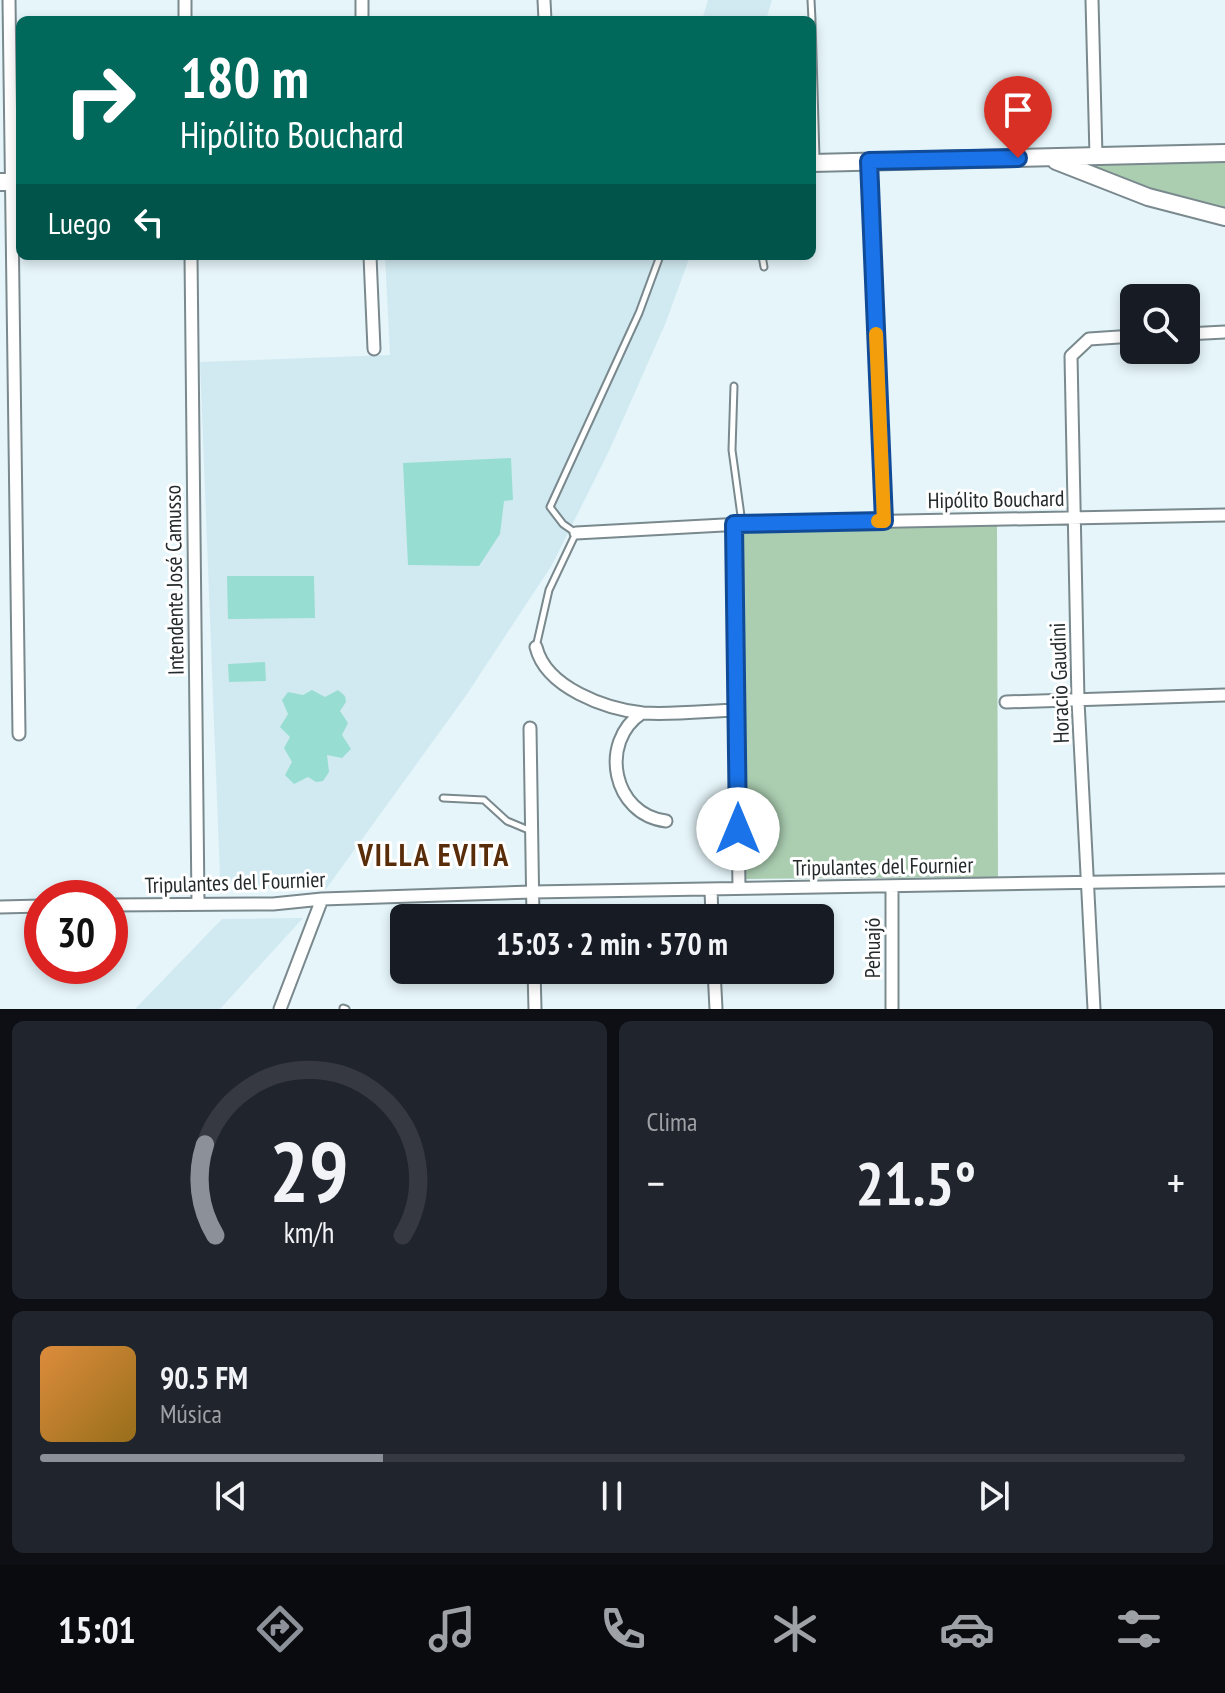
<!DOCTYPE html>
<html lang="es">
<head>
<meta charset="utf-8">
<style>
	:root { --surface:#171b24; --page:#20242c; --text:#f1f3f6; --muted:#9ea1a6; --line:#363941; --accent:#8c9099 }
	body { margin:0; font-family:"PT Sans Narrow",sans-serif; background:var(--page); color:var(--text); height:100vh; display:flex; flex-direction:column; font-size:30px; white-space:nowrap }
	* { box-sizing:border-box; margin:0 }
	p { font-size:26px; color:var(--muted) }
	.icon { flex:none; width:44px; height:44px; fill:none; stroke:currentColor; stroke-width:2; stroke-linecap:round; stroke-linejoin:round }
	.map { position:relative; height:1009px; overflow:hidden }
	.side { display:flex; flex-direction:column; gap:12px; padding:12px; background:#0d0f14; flex:1 }
	.side>* { flex:none }
	.hud { position:absolute; left:16px; top:16px; width:800px; height:244px; border-radius:12px; box-shadow:0 4px 12px #0003; background:#00695c; color:#fff; overflow:hidden }
	.controls { position:absolute; left:1120px; top:284px; display:grid; gap:16px }
	.controls a { display:grid; place-items:center; width:80px; height:80px; border-radius:12px; background:var(--surface); box-shadow:0 4px 12px #0003; font-size:40px }
	.speed { position:absolute; left:24px; top:880px; display:flex; gap:16px; font-size:40px; font-weight:700; text-align:center }
	.speed>* { display:grid; place-content:center; width:104px; height:104px; border-radius:50%; background:var(--surface); box-shadow:0 4px 12px #0003; line-height:1 }
	.speed .limit { border:12px solid #d22; background:#fff; color:#111 }
	.pin { position:absolute; display:grid; place-items:center; width:68px; height:68px; color:#fff; margin:-82px -34px; border-radius:50% 50% 50% 0; rotate:-45deg; box-shadow:0 0 8px #0007 }
	.pin .icon { rotate:45deg }
	.me { position:absolute; width:88px; margin:-44px; rotate:0deg; stroke-linejoin:round; filter:drop-shadow(0 0 6px #0008) }
	.turn { display:flex; align-items:center; gap:28px; height:168px; padding:0 32px; font-size:36px }
	.turn .icon { width:104px; height:104px; stroke-width:2.5 }
	.turn b { display:block; font-size:56px; line-height:68px }
	.then { display:flex; align-items:center; height:76px; padding:0 32px; background:#0003; gap:16px; font-size:30px }
	.big { font-size:60px; font-weight:700; line-height:1.1 }
	.side .card { flex:1; display:flex; flex-direction:column; justify-content:center; gap:12px; min-width:0; padding:0 28px; border-radius:12px; background:var(--page) }
	.side .dial { align-items:center; gap:0 }
	.dial svg { height:208px; overflow:visible; fill:none; stroke:var(--line); stroke-width:7; stroke-linecap:round; text-anchor:middle }
	.dial text { fill:var(--text); stroke:none }
	.song { display:flex; align-items:center; gap:24px }
	.cover { width:96px; height:96px; border-radius:12px; background:linear-gradient(135deg,hsl(30 70% 55%),hsl(40 70% 35%)) }
	.played { height:8px; border-radius:4px; background:linear-gradient(90deg,var(--accent) 30%,var(--line) 30%) }
	.keys { display:flex; justify-content:space-around; direction:ltr }
	.heat { display:flex; justify-content:space-between; align-items:center; font-size:44px; direction:ltr }
	.side .tiles { flex:1; display:grid; gap:12px; grid-template-columns:1fr 1fr }
	.card:last-child { grid-column:span 2 }
	.trip { position:absolute; left:390px; top:904px; width:444px; height:80px; border-radius:12px; background:var(--surface); box-shadow:0 4px 12px #0003; font-weight:700; line-height:80px; text-align:center }
	.tabs { display:flex; height:128px; justify-content:space-around; align-items:center; background:#090b0e; color:var(--muted) }
	.tabs .icon { width:56px; height:56px }
	.tabs .on { color:var(--accent) }
	.tabs b { font-size:36px; color:var(--text) }
	.map>svg:first-child { display:block }
	.built { fill:#d1eaf1 }
	.green { fill:#abceb1 }
	.building { fill:#98ddd2 }
	.lines { fill:none; stroke-linecap:round; stroke-linejoin:round }
	.lane-casing { stroke:#7a898d; stroke-width:9 }
	.street-casing { stroke:#7a898d; stroke-width:15 }
	.secondary-casing { stroke:#7a898d; stroke-width:20 }
	.lane { stroke:#fff; stroke-width:5 }
	.street { stroke:#fff; stroke-width:11 }
	.secondary { stroke:#fff; stroke-width:16 }
	.route-casing { stroke:#114b97; stroke-width:20 }
	.route { stroke:#1a73e8; stroke-width:14 }
	.slow { stroke:#f59e0b; stroke-width:14 }
	.labels { text-anchor:middle; stroke-width:6; stroke-linejoin:round; paint-order:stroke }
	.street-label { font-size:22px; fill:#242a2b; stroke:#fff }
	.district-label { font-size:30px; font-weight:bold; letter-spacing:2px; fill:#5a2d0a; stroke:#fff }
</style>
</head>
<body>
<div class="map">
<svg width="1225" height="1009" viewBox="0 0 1225 1009">
	<rect width="100%" height="100%" fill="#e5f5fa"/>
	<path class="built" d="M 708,0 L 772,0 L 766,20 L 702,20 Z
		M 385,256 L 690,256 L 666,322 L 609,451 L 552,565 L 465,697 L 326,889 L 249,889 L 220,877 L 200,362 L 390,355 Z
		M 303,918 L 220,1009 L 135,1009 L 222,919 Z"/>
	<path class="green" d="M 1225,159 L 1225,211 L 1087,168 L 1086,164 Z
		M 997,526 L 998,877 L 746,879 L 740,530 Z"/>
	<path class="building" d="M 511,458 L 513,500 L 504,501 L 500,534 L 479,566 L 408,565 L 403,463 Z
		M 227,576 L 314,576 L 315,618 L 228,619 Z
		M 265,662 L 266,681 L 229,682 L 228,664 Z
		M 312,690 L 325,697 L 338,690 L 345,696 L 346,702 L 340,711 L 348,723 L 342,735 L 351,749 L 342,758 L 327,755 L 329,772 L 323,781 L 316,782 L 308,777 L 294,784 L 285,775 L 292,762 L 284,748 L 290,737 L 280,727 L 288,714 L 282,700 L 288,692 L 303,695 Z"/>
	<g class="lines">
		<defs>
			<path id="lane" d="M 811,0 L 812,20
				M 812,22 L 816,158
				M 762,256 L 764,267
				M 734,386 L 732,450 L 742,523
				M 536,647 L 549,590 L 576,533 L 563,524 L 550,507 L 639,313 L 660,256
				M 443,798 L 484,800 L 507,821 L 531,831
				M 343,1008 L 346,1009"/>
			<path id="street" d="M 9,0 L 19,734
				M 185,0 L 185,20
				M 362,0 L 362,20
				M 544,0 L 545,20
				M 1092,0 L 1096,156
				M 869,161 L 884,521
				M 191,256 L 198,903
				M 370,256 L 374,349
				M 1186,334 L 1225,332
				M 734,524 L 739,888
				M 576,533 L 742,524 L 1225,515
				M 536,647 C 546,688 606,709 643,713 C 673,715 707,711 737,710
				M 1006,702 L 1225,695
				M 642,713 C 598,742 613,815 666,821
				M 530,728 L 533,918
				M 892,886 L 892,1009
				M 711,889 L 712,918
				M 110,905 L 273,904 L 322,899 L 532,892 L 1225,880
				M 0,907 L 42,906
				M 534,970 L 535,1009
				M 714,970 L 716,1009
				M 280,1009 L 322,899
				M 1094,1009 L 1078,701 L 1071,356 L 1089,339 L 1134,336"/>
			<path id="secondary" d="M 1056,161 L 1148,197 L 1225,217
				M 812,163 L 1225,153
				M 0,182 L 20,182"/>
		</defs>
		<use href="#lane" class="lane-casing"/>
		<use href="#street" class="street-casing"/>
		<use href="#secondary" class="secondary-casing"/>
		<use href="#lane" class="lane"/>
		<use href="#street" class="street"/>
		<use href="#secondary" class="secondary"/>
	</g>
	<g class="lines">
		<defs>
			<path id="route" d="M 738,829 L 734,524 L 884,521 L 869,161 L 1018,158"/>
		</defs>
		<use href="#route" class="route-casing"/>
		<use href="#route" class="route"/>
		<path class="slow" d="M 876,334 L 884,521 L 878,521"/>
	</g>
	<g class="labels">
		<g class="street-label">
			<text transform="translate(996 499) rotate(-1)" y="8">Hipólito Bouchard</text>
			<text transform="translate(174 580) rotate(-91)" y="8">Intendente José Camusso</text>
			<text transform="translate(1059 683) rotate(-92)" y="8">Horacio Gaudini</text>
			<text transform="translate(883 866) rotate(-1)" y="8">Tripulantes del Fournier</text>
			<text transform="translate(235 882) rotate(-2)" y="8">Tripulantes del Fournier</text>
			<text transform="translate(872 948) rotate(-90)" y="8">Pehuajó</text>
		</g>
		<g class="district-label">
			<text x="434" y="866">VILLA EVITA</text>
		</g>
	</g>
</svg>
<div class="controls">
<a><svg class="icon" aria-label="search" viewBox="0 0 24 24"><circle cx="10" cy="10" r="6"/><path d="M15 15l6 6"/></svg></a>
</div>
<div class="speed"><div class="limit">30</div></div>
<div class="pin" style="left:1018px;top:158px;background:#d93025"><svg class="icon" aria-label="arrive" viewBox="0 0 24 24"><path d="M6 21V4h12l-3 4 3 4H6"/></svg></div>
<svg class="me" style="left:738px;top:829px" viewBox="-20 -20 40 40"><circle r="19" fill="#fff"/><path d="M0-13L10 11 0 6-10 11z" fill="#1a73e8"/></svg>
<div class="trip">15:03 · 2 min · 570 m</div>
<div class="hud">
<div class="turn"><svg class="icon" aria-label="right" viewBox="0 0 24 24"><path d="M7 20v-9h11M14 6l5 5-5 5"/></svg><div><b>180 m</b>Hipólito Bouchard</div></div>
<div class="then">Luego<svg class="icon" aria-label="left" viewBox="0 0 24 24"><path d="M17 20v-9H6M10 6l-5 5 5 5"/></svg></div>
</div>
</div>
<section class="side">
<div class="tiles">
<div class="card dial"><svg viewBox="0 0 100 80">
<path d="M14 69A42 42 0 1 1 86 69"/>
<path d="M14 69A42 42 0 0 1 10 34" stroke="#8c9099"/>
<text x="50" y="56" font-size="32" font-weight="700">29</text>
<text x="50" y="72" font-size="11">km/h</text>
</svg></div>
<div class="card"><p>Clima</p>
<div class="heat"><a>−</a><b class="big">21.5°</b><a>+</a></div>
</div>
<div class="card">
<div class="song"><i class="cover"></i><div><b>90.5 FM</b><p>Música</p></div></div>
<div class="played"></div>
<div class="keys"><svg class="icon" aria-label="previous" viewBox="0 0 24 24"><path d="M18 5L8 12l10 7zM5 5v14"/></svg><svg class="icon" aria-label="pause" viewBox="0 0 24 24"><path d="M8 5v14M16 5v14"/></svg><svg class="icon" aria-label="next" viewBox="0 0 24 24"><path d="M6 5l10 7-10 7zM19 5v14"/></svg></div>
</div>
</div>
</section>
<nav class="tabs">
<b>15:01</b>
<svg class="icon on" aria-label="directions" viewBox="0 0 24 24"><path d="M12 3l9 9-9 9-9-9zM9 14v-3h6M13 9l2 2-2 2"/></svg>
<svg class="icon" aria-label="music" viewBox="0 0 24 24"><path d="M9 18V5l10-2v13"/><circle cx="6" cy="18" r="3"/><circle cx="16" cy="16" r="3"/></svg>
<svg class="icon" aria-label="phone" viewBox="0 0 24 24"><path d="M5 4h4l2 5-3 2q2 4 5 5l2-3 5 2v4C11 20 4 13 5 4z"/></svg>
<svg class="icon" aria-label="climate" viewBox="0 0 24 24"><path d="M12 3v18M4 7l16 10M4 17L20 7"/></svg>
<svg class="icon" aria-label="car" viewBox="0 0 24 24"><path d="M5 17H2v-5l4-1 3-4h7l3 4 3 1v5h-3M9 17h6M6 11h13"/><circle cx="7" cy="17" r="2"/><circle cx="17" cy="17" r="2"/></svg>
<svg class="icon" aria-label="filters" viewBox="0 0 24 24"><path d="M4 7h16M4 17h16"/><circle cx="9" cy="7" r="2"/><circle cx="15" cy="17" r="2"/></svg>
</nav>
</body>
</html>
